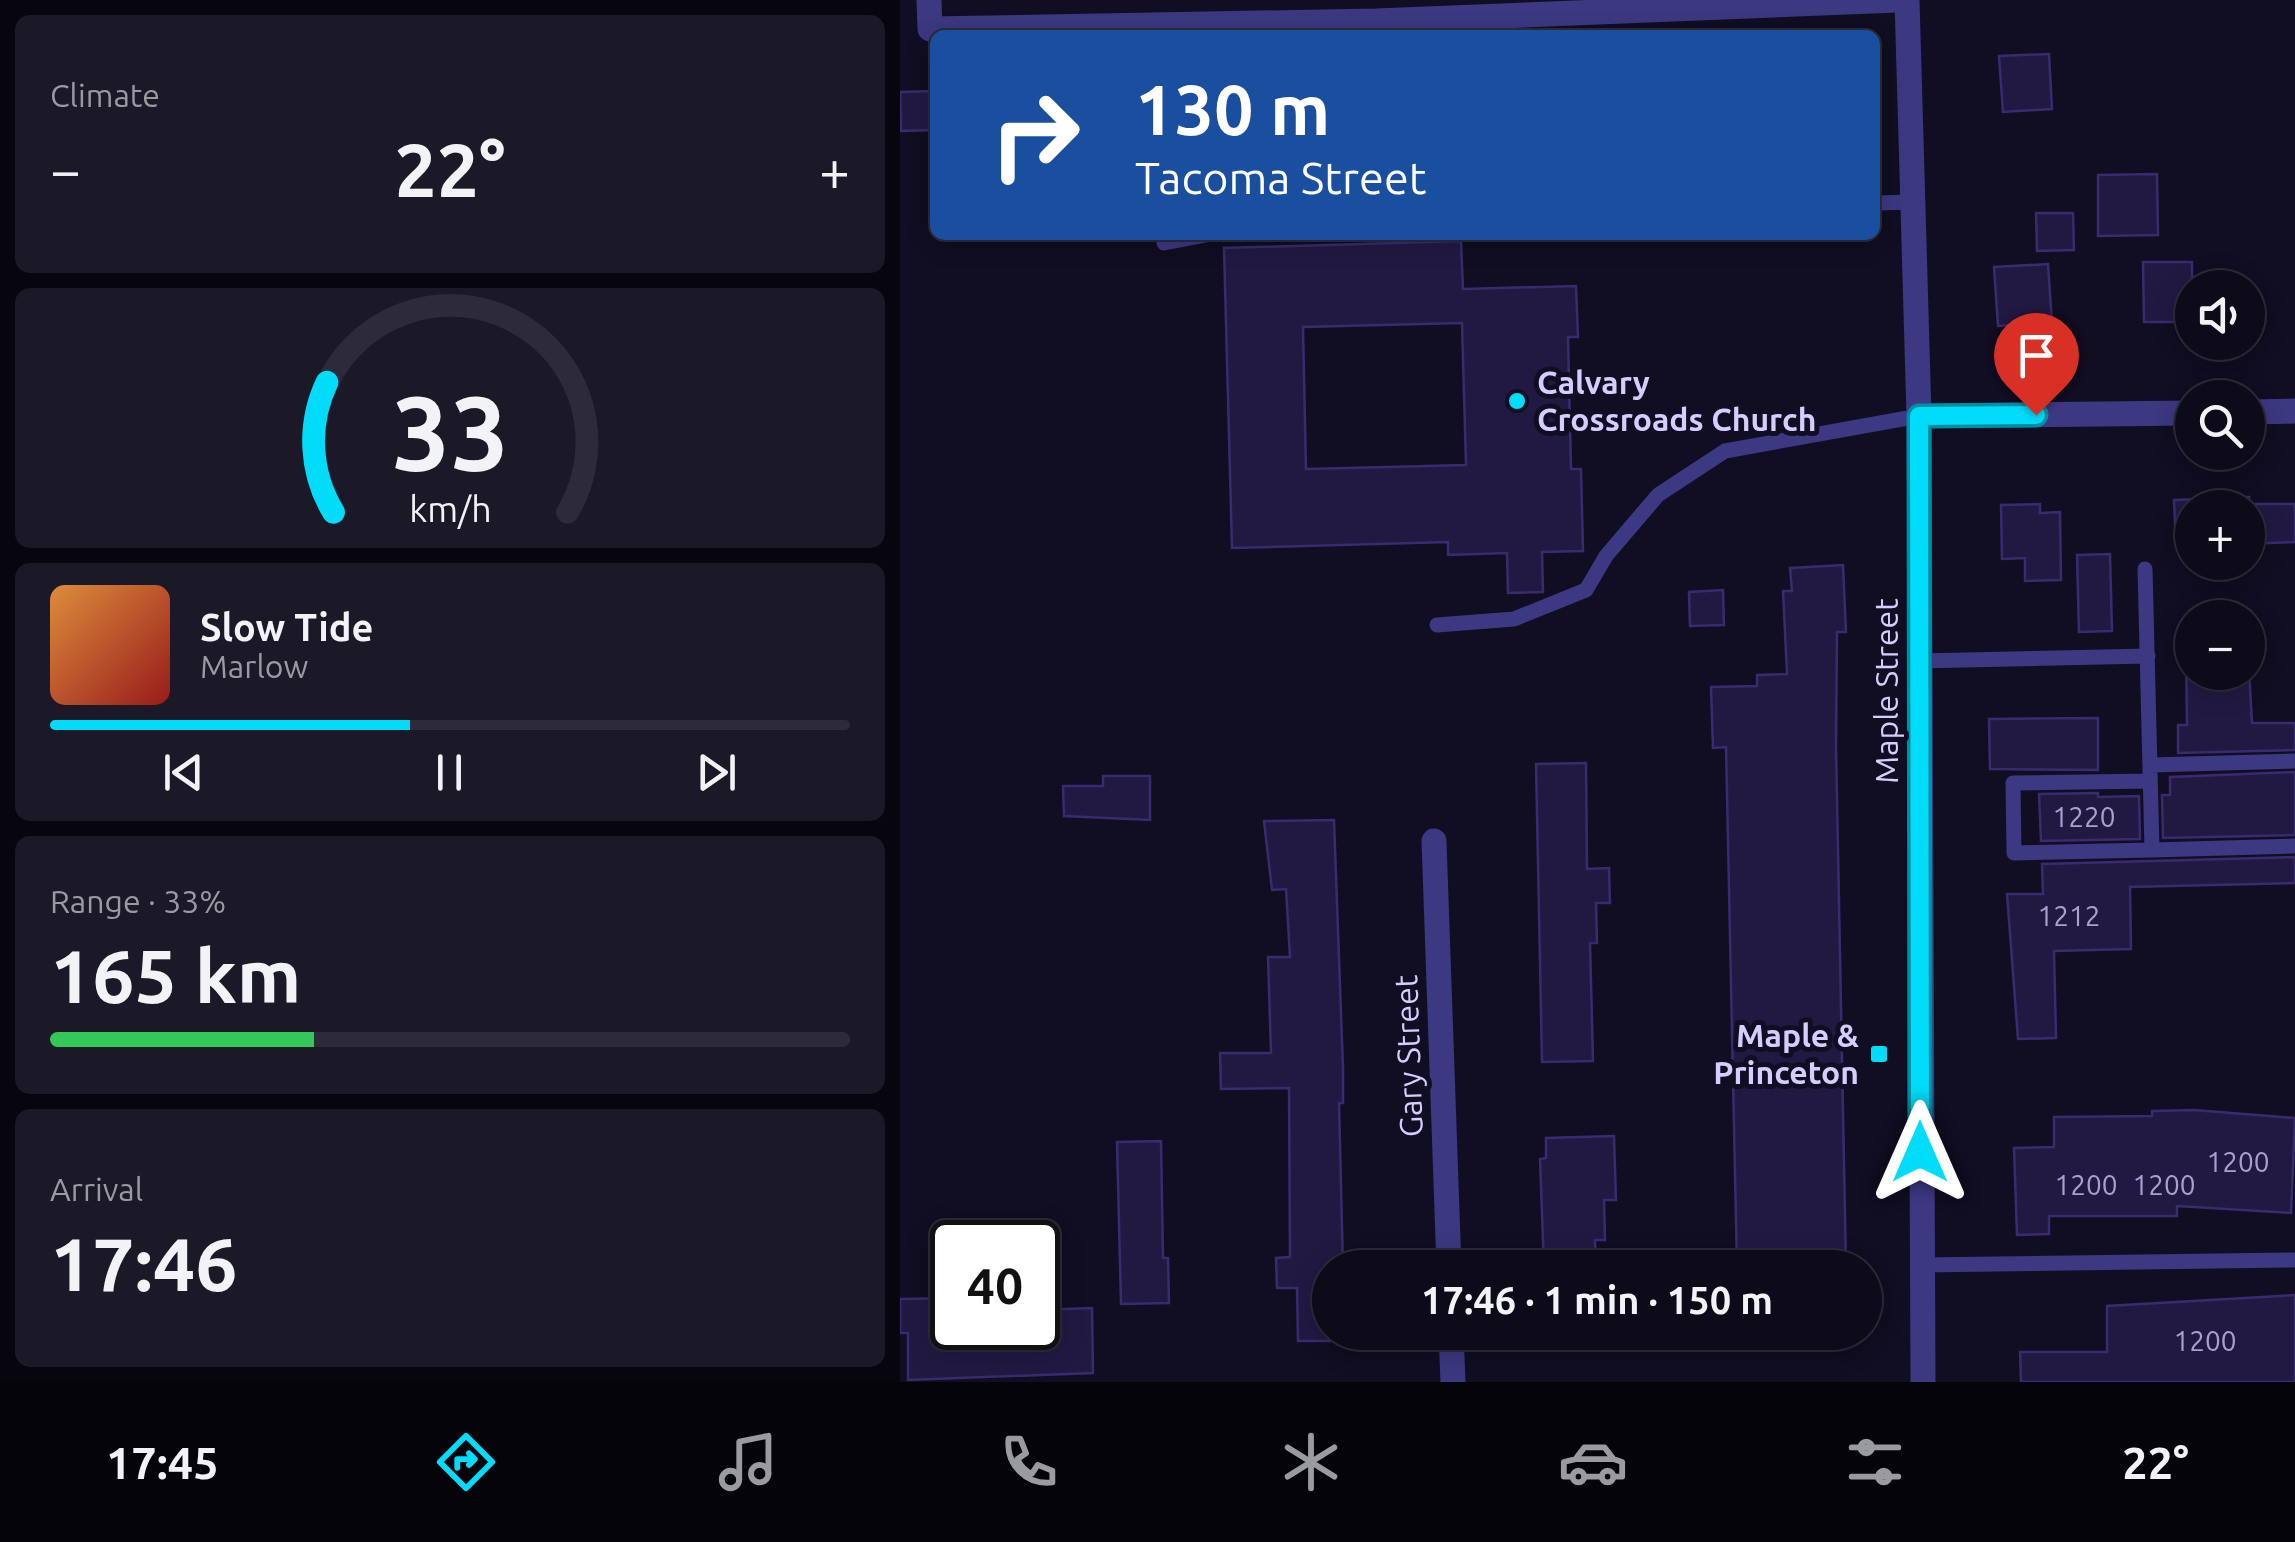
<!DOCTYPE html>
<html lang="en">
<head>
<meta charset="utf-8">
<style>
	:root { --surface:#0d0a1a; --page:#1b1827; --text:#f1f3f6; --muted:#9a9aa2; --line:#2d2b39; --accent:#00dcf9 }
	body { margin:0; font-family:Ubuntu,sans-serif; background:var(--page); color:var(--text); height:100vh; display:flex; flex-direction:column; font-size:38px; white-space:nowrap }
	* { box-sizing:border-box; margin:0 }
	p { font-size:32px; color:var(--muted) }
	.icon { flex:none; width:55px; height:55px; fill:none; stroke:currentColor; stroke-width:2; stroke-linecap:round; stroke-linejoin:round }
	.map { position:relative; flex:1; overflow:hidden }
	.drawer { display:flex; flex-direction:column; gap:15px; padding:15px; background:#07060e; width:900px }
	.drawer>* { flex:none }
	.banner { position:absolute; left:30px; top:30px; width:950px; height:210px; border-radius:15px; box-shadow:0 5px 25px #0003,0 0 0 2px var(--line); background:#1a4fa0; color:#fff; overflow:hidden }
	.controls { position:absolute; left:1275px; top:270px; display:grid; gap:20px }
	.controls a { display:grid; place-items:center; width:90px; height:90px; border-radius:50%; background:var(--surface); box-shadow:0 5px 25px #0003,0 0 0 2px var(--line); font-size:50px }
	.speed { position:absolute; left:30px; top:1220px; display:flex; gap:20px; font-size:50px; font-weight:700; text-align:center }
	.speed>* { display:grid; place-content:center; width:130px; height:130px; border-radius:50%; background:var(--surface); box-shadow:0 5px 25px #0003,0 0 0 2px var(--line); line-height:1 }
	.speed .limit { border:5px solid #111; border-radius:15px; background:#fff; color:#111 }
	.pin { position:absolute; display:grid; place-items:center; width:85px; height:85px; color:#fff; margin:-102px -42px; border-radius:50% 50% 50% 0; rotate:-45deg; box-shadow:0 0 10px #0007 }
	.pin .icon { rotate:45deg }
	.me { position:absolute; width:110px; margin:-55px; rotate:0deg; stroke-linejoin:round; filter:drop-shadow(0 0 8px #0008) }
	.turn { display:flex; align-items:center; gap:35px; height:210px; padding:0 40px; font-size:45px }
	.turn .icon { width:130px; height:130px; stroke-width:2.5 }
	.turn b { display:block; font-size:70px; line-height:85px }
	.big { font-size:75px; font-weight:700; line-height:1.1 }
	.drawer .tile { flex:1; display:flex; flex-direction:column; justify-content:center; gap:15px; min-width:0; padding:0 35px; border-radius:15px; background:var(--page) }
	.drawer .dial { align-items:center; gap:0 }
	.dial svg { height:260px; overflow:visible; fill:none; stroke:var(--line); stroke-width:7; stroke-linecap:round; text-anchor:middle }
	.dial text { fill:var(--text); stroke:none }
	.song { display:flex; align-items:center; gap:30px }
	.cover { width:120px; height:120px; border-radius:15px; background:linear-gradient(135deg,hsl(30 70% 55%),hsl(0 70% 35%)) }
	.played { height:10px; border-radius:5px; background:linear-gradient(90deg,var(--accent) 45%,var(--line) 45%) }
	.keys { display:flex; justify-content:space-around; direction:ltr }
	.heat { display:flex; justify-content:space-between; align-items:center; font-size:55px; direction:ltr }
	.charge { height:15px; border-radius:8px; background:linear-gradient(90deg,#34c759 33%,var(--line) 0) }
	.trip { position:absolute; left:412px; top:1250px; width:570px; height:100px; border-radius:50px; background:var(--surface); box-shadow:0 5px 25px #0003,0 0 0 2px var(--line); font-weight:700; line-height:100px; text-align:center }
	.menu { display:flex; height:160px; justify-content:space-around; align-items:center; background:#05040a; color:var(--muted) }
	.menu .icon { width:70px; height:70px }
	.menu .active { color:var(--accent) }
	.menu b { font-size:45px; color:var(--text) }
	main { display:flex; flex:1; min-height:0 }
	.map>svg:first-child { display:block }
	.building { fill:#221943; stroke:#3a2b6f; stroke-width:2.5; fill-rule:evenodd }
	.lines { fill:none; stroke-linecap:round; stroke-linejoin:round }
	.service { stroke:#3c3881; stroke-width:15 }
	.minor { stroke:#3c3881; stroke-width:25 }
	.tertiary { stroke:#3c3881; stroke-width:25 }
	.route-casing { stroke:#008fa2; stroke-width:25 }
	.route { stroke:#00dcf9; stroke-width:18 }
	.poi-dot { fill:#00dcf9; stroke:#110d22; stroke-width:4 }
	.labels { text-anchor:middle; stroke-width:10; stroke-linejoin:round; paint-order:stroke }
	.number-label { font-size:28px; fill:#a8a1d0 }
	.poi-label { font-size:32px; font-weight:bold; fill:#d4ceff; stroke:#110d22; text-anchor:start }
	.street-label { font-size:32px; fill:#d4ceff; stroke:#110d22 }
</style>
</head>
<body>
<main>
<section class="drawer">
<div class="tile"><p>Climate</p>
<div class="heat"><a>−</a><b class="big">22°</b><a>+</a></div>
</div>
<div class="tile dial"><svg viewBox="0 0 100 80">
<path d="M14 69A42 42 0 1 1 86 69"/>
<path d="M14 69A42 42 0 0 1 12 29" stroke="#00dcf9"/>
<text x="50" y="56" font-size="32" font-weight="700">33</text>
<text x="50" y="72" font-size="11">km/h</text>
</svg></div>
<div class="tile">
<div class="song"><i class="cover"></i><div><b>Slow Tide</b><p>Marlow</p></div></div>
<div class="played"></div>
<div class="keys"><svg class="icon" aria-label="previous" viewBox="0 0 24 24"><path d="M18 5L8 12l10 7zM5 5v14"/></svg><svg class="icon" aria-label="pause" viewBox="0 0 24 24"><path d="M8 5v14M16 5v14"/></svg><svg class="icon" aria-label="next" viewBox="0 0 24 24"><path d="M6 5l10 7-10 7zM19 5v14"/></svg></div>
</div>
<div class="tile"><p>Range · 33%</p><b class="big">165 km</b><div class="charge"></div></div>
<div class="tile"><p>Arrival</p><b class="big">17:46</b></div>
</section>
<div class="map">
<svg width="1395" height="1382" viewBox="0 0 1395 1382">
	<rect width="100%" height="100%" fill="#110d22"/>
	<path class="building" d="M 1149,54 L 1152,109 L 1103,112 L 1099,56 Z
		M 35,91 L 35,130 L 1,131 L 0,92 Z
		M 1257,174 L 1258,235 L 1198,236 L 1198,175 Z
		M 1136,213 L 1173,213 L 1174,250 L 1137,251 Z
		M 561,241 L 563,289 L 676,286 L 678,337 L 668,337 L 671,469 L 681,469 L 683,551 L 642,552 L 643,592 L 608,593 L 607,553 L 548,555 L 548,542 L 332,548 L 324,248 ZM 562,323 L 566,465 L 406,469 L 403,327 Z
		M 1243,262 L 1292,262 L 1292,322 L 1244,322 Z
		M 1148,264 L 1152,323 L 1098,326 L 1094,267 Z
		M 1349,497 L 1349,504 L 1395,504 L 1395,542 L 1348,544 L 1348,508 L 1292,508 L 1292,546 L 1276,546 L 1274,500 Z
		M 1140,504 L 1140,513 L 1160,512 L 1161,580 L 1125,581 L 1125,558 L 1102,559 L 1101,505 Z
		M 1210,554 L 1212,631 L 1179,632 L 1177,555 Z
		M 943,565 L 946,632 L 937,632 L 936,746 L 946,1268 L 837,1268 L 826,747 L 813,748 L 811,687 L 857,686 L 857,675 L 887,674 L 883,591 L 892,591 L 890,568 Z
		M 823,590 L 824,625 L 790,626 L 789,592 Z
		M 1348,651 L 1352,723 L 1395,723 L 1395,750 L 1278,753 L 1278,725 L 1287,725 L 1286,652 L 1292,652 L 1292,672 L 1348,672 Z
		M 1198,718 L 1198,770 L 1090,769 L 1089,719 Z
		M 686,763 L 687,869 L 709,868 L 710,903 L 696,903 L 697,943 L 690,943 L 693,1061 L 642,1062 L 636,764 Z
		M 1395,772 L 1395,835 L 1263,838 L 1262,795 L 1270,795 L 1270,777 Z
		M 203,776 L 250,776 L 250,820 L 164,816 L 163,786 L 203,786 Z
		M 1198,793 L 1198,797 L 1239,796 L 1240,839 L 1141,841 L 1139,794 Z
		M 434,820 L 443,1068 L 443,1103 L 439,1103 L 443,1268 L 430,1268 L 430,1341 L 398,1341 L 397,1288 L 377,1288 L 376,1258 L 390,1257 L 389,1088 L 321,1089 L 320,1053 L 371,1053 L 368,957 L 390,957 L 386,889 L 372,890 L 364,821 Z
		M 1395,857 L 1395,883 L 1230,887 L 1231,949 L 1154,951 L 1156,1038 L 1118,1039 L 1107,894 L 1143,894 L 1142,864 Z
		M 1294,1110 L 1395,1118 L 1391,1213 L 1277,1206 L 1277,1216 L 1149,1216 L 1149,1234 L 1117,1235 L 1114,1148 L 1154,1147 L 1154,1117 L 1252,1116 L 1252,1111 Z
		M 714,1136 L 716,1200 L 704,1200 L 705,1240 L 695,1240 L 696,1268 L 644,1268 L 640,1159 L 646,1158 L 646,1138 Z
		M 261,1141 L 263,1258 L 268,1258 L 269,1303 L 221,1304 L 217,1142 Z
		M 1395,1295 L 1395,1382 L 1121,1382 L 1120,1352 L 1207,1352 L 1207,1306 Z
		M 52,1298 L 52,1328 L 138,1328 L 138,1310 L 192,1308 L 193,1373 L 8,1380 L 8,1333 L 0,1333 L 0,1299 Z"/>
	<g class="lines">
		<path class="service" d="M 975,203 L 1013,202
			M 264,243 L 306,235
			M 1245,569 L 1252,850 L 1114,853 L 1113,783 L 1250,781
			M 537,625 L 614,619 L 686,590 L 706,556 L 758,495 L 825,451 L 1019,416
			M 1019,661 L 1248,656
			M 1250,765 L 1395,761
			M 1252,850 L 1395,846
			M 1020,1265 L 1395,1260"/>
		<path class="minor" d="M 29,0 L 30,29 L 476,21 L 998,0
			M 1348,412 L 1395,411
			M 1019,416 L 1292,413
			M 534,841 L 549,1268
			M 551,1332 L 553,1382"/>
		<path class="tertiary" d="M 1007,0 L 1019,416 L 1023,1382"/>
	</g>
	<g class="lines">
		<defs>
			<path id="route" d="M 1020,1152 L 1019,416 L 1136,415"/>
		</defs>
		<use href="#route" class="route-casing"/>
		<use href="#route" class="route"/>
	</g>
	<g class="poi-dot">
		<circle cx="617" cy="401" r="10"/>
		<rect x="969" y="1044" width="20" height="20" rx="5"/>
	</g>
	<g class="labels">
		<g class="number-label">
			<text x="1184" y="827">1220</text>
			<text x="1169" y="926">1212</text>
			<text x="1338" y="1172">1200</text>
			<text x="1186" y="1195">1200</text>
			<text x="1264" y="1195">1200</text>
			<text x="1305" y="1351">1200</text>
		</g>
		<g class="poi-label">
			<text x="637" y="394">Calvary<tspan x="637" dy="37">Crossroads Church</tspan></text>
			<text x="959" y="1047" text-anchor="end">Maple &amp;<tspan x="959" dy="37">Princeton</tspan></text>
		</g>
		<g class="street-label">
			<text transform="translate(987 691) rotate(-90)" y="11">Maple Street</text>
			<text transform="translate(509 1056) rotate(-92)" y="11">Gary Street</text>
		</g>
	</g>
</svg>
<div class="controls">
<a><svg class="icon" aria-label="sound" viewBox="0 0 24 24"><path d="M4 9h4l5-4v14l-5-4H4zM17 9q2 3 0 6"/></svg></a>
<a><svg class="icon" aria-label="search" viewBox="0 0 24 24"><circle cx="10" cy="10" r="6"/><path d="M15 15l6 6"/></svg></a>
<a>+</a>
<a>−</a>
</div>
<div class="speed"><div class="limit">40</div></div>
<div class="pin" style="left:1136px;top:415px;background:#d93025"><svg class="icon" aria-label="arrive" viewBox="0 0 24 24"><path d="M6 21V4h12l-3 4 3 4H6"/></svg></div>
<svg class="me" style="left:1020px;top:1152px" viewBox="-20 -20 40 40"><path d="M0-17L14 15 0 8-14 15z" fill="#00dcf9" stroke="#fff" stroke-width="4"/></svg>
<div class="trip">17:46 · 1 min · 150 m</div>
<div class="banner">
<div class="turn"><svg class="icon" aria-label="right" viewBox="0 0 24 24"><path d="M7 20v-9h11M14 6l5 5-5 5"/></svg><div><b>130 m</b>Tacoma Street</div></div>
</div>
</div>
</main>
<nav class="menu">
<b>17:45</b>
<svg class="icon active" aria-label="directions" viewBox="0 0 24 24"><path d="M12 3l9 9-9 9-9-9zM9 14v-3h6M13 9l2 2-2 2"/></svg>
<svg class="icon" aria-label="music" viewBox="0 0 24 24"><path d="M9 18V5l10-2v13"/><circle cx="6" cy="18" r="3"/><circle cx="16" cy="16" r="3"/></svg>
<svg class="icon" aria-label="phone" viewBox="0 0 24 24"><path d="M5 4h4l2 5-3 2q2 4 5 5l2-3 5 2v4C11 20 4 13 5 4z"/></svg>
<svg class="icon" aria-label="climate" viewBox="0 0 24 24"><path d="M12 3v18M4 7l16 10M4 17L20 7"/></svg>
<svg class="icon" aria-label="car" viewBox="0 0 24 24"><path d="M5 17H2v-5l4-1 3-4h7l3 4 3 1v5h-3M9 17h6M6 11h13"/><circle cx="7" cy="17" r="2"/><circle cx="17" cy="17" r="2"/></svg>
<svg class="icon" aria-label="filters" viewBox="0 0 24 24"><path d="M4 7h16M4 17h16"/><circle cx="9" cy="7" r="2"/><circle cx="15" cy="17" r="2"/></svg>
<b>22°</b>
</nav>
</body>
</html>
